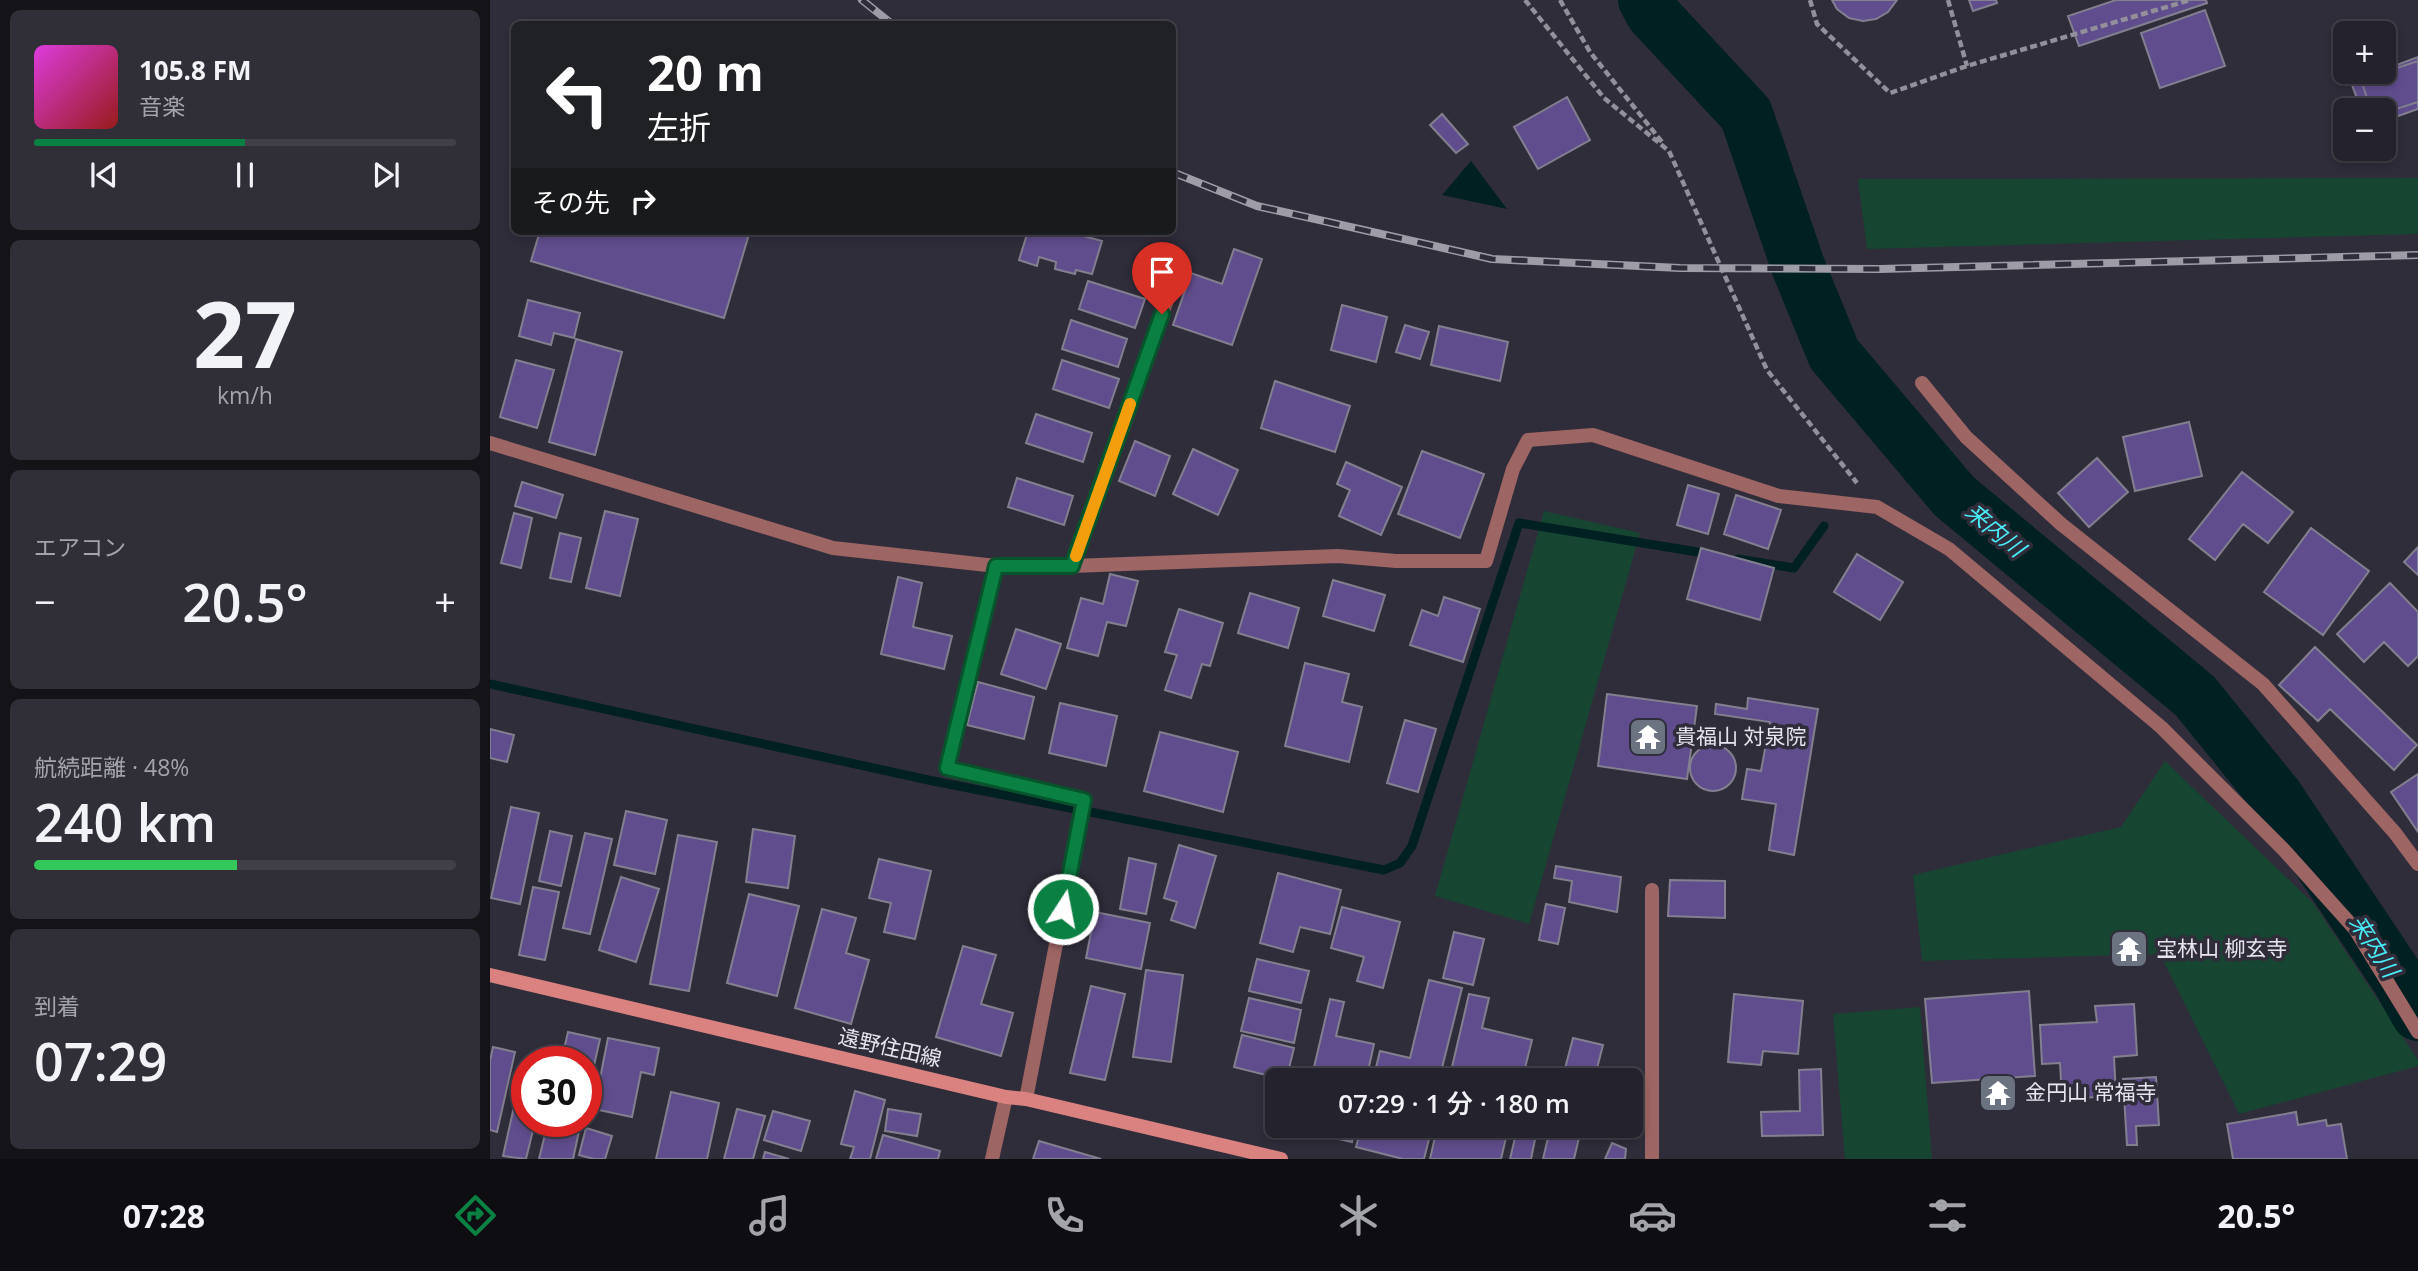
<!DOCTYPE html>
<html lang="ja">
<head>
<meta charset="utf-8">
<style>
	:root { --surface:#24222c; --page:#302f38; --text:#f1f3f6; --muted:#a3a4a9; --line:#413f48; --accent:#0b8043 }
	body { margin:0; font-family:"Open Sans","Noto Sans JP",sans-serif; background:var(--page); color:var(--text); height:100vh; display:flex; flex-direction:column; font-size:26px; white-space:nowrap }
	* { box-sizing:border-box; margin:0 }
	p { font-size:23px; color:var(--muted) }
	.icon { flex:none; width:38px; height:38px; fill:none; stroke:currentColor; stroke-width:2; stroke-linecap:round; stroke-linejoin:round }
	.map { position:relative; flex:1; overflow:hidden }
	.panel { display:flex; flex-direction:column; gap:10px; padding:10px; background:#141318; width:490px }
	.panel>* { flex:none }
	.top-card { position:absolute; left:21px; top:21px; width:665px; height:214px; border-radius:10px; box-shadow:0 4px 10px #0003,0 0 0 2px var(--line); background:#202124; color:#fff; overflow:hidden }
	.tools { position:absolute; left:1843px; top:21px; display:grid; gap:14px }
	.tools a { display:grid; place-items:center; width:63px; height:63px; border-radius:10px; background:var(--surface); box-shadow:0 4px 10px #0003,0 0 0 2px var(--line); font-size:35px }
	.speed { position:absolute; left:21px; top:1046px; display:flex; gap:14px; font-size:35px; font-weight:700; text-align:center }
	.speed>* { display:grid; place-content:center; width:91px; height:91px; border-radius:50%; background:var(--surface); box-shadow:0 4px 10px #0003,0 0 0 2px var(--line); line-height:1 }
	.speed .limit { border:10px solid #d22; background:#fff; color:#111 }
	.pin { position:absolute; display:grid; place-items:center; width:60px; height:60px; color:#fff; margin:-72px -30px; border-radius:50% 50% 50% 0; rotate:-45deg; box-shadow:0 0 7px #0007 }
	.pin .icon { rotate:45deg }
	.me { position:absolute; width:77px; margin:-38px; rotate:11deg; stroke-linejoin:round; filter:drop-shadow(0 0 5px #0008) }
	.turn { display:flex; align-items:center; gap:24px; height:147px; padding:0 21px; font-size:32px }
	.turn .icon { width:91px; height:91px; stroke-width:2.5 }
	.turn b { display:block; font-size:49px; line-height:60px }
	.then { display:flex; align-items:center; height:66px; padding:0 21px; background:#0003; gap:14px; font-size:26px }
	.big { font-size:52px; font-weight:600; line-height:1.1 }
	.panel .card { flex:1; display:flex; flex-direction:column; justify-content:center; gap:10px; min-width:0; padding:0 24px; border-radius:10px; background:var(--page) }
	.panel .dial { align-items:center; gap:0 }
	.dial b { font-size:91px; line-height:1 }
	.song { display:flex; align-items:center; gap:21px }
	.cover { width:84px; height:84px; border-radius:10px; background:linear-gradient(135deg,hsl(300 70% 55%),hsl(0 70% 35%)) }
	.played { height:7px; border-radius:4px; background:linear-gradient(90deg,var(--accent) 50%,var(--line) 50%) }
	.keys { display:flex; justify-content:space-around; direction:ltr }
	.heat { display:flex; justify-content:space-between; align-items:center; font-size:38px; direction:ltr }
	.charge { height:10px; border-radius:5px; background:linear-gradient(90deg,#34c759 48%,var(--line) 0) }
	.trip { position:absolute; left:775px; top:1068px; width:378px; height:70px; border-radius:10px; background:var(--surface); box-shadow:0 4px 10px #0003,0 0 0 2px var(--line); font-weight:600; line-height:70px; text-align:center }
	.menu { display:flex; height:112px; justify-content:space-around; align-items:center; background:#0e0e12; color:var(--muted) }
	.menu .icon { width:49px; height:49px }
	.menu .active { color:var(--accent) }
	.menu b { font-size:32px; color:var(--text) }
	main { display:flex; flex:1; min-height:0 }
	.map>svg:first-child { display:block }
	.green { fill:#164531 }
	.water { fill:#002022 }
	.lines { fill:none; stroke-linecap:round; stroke-linejoin:round }
	.stream { stroke:#002022; stroke-width:9 }
	.river { stroke:#002022; stroke-width:54 }
	.building { fill:#604d8d; stroke:#827f8f; stroke-width:2 }
	.path { stroke:#93909c; stroke-width:4.5; stroke-dasharray:7 3.5; stroke-linecap:butt }
	.minor { stroke:#9d6563; stroke-width:14 }
	.secondary { stroke:#da827f; stroke-width:14 }
	.rail-casing { stroke:#9e9ca7; stroke-width:8 }
	.rail { stroke:#302d3b; stroke-width:5; stroke-dasharray:16; stroke-linecap:butt }
	.route-casing { stroke:#07532c; stroke-width:18 }
	.route { stroke:#0b8043; stroke-width:12 }
	.slow { stroke:#f59e0b; stroke-width:12 }
	.labels { text-anchor:middle; stroke-width:7; stroke-linejoin:round; paint-order:stroke }
	.poi-label { font-size:21px; fill:#e7e5ee; stroke:#302d3b; text-anchor:start }
	.street-label { font-size:21px; fill:#e7e5ee; stroke:#302d3b }
	.water-label { font-size:23px; font-style:italic; fill:#49edf7; stroke:#302d3b }
</style>
</head>
<body>
<main>
<section class="panel">
<div class="card">
<div class="song"><i class="cover"></i><div><b>105.8 FM</b><p>音楽</p></div></div>
<div class="played"></div>
<div class="keys"><svg class="icon" aria-label="previous" viewBox="0 0 24 24"><path d="M18 5L8 12l10 7zM5 5v14"/></svg><svg class="icon" aria-label="pause" viewBox="0 0 24 24"><path d="M8 5v14M16 5v14"/></svg><svg class="icon" aria-label="next" viewBox="0 0 24 24"><path d="M6 5l10 7-10 7zM19 5v14"/></svg></div>
</div>
<div class="card dial"><b>27</b><p>km/h</p></div>
<div class="card"><p>エアコン</p>
<div class="heat"><a>−</a><b class="big">20.5°</b><a>+</a></div>
</div>
<div class="card"><p>航続距離 · 48%</p><b class="big">240 km</b><div class="charge"></div></div>
<div class="card"><p>到着</p><b class="big">07:29</b></div>
</section>
<div class="map">
<svg width="1928" height="1159" viewBox="0 0 1928 1159">
	<rect width="100%" height="100%" fill="#302d3b"/>
	<path class="green" d="M 1928,178 L 1928,234 L 1377,249 L 1368,179 Z
		M 1054,511 L 1150,533 L 1039,924 L 945,896 Z
		M 1675,761 L 1823,903 L 1928,1060 L 1928,1066 L 1749,1114 L 1670,954 L 1432,961 L 1423,875 L 1631,827 Z
		M 1430,1007 L 1442,1159 L 1355,1159 L 1343,1014 Z"/>
	<path class="water" d="M 981,161 L 1017,209 L 952,195 Z"/>
	<g class="lines">
		<path class="stream" d="M 1248,559 L 1304,568 L 1334,526
			M 0,684 L 443,781 L 894,870 L 910,863 L 922,846 L 1029,523 L 1220,554"/>
		<path class="river" d="M 1155,0 L 1162,13 L 1256,114 L 1308,266 L 1344,354 L 1464,496 L 1705,696 L 1786,796 L 1909,980 L 1928,1014"/>
	</g>
	<path class="building" d="M 1342,0 L 1407,0 L 1398,12 L 1386,19 L 1373,21 L 1359,18 L 1347,9 Z
		M 1479,0 L 1506,0 L 1507,3 L 1483,11 Z
		M 1626,0 L 1716,0 L 1717,3 L 1589,46 L 1578,16 Z
		M 1715,10 L 1735,66 L 1670,88 L 1651,33 Z
		M 1928,57 L 1928,109 L 1894,121 L 1894,110 L 1871,110 L 1861,82 Z
		M 1928,61 L 1928,102 L 1894,113 L 1894,110 L 1881,110 L 1871,80 Z
		M 1077,97 L 1100,140 L 1048,169 L 1024,127 Z
		M 952,114 L 978,144 L 966,153 L 940,125 Z
		M 50,231 L 260,231 L 234,318 L 41,261 Z
		M 538,231 L 575,231 L 612,241 L 602,274 L 586,270 L 585,274 L 565,269 L 566,262 L 549,257 L 547,266 L 529,260 Z
		M 744,249 L 772,259 L 742,345 L 683,325 L 701,273 L 732,284 Z
		M 598,281 L 655,299 L 645,328 L 589,309 Z
		M 38,300 L 90,313 L 84,338 L 64,333 L 61,345 L 29,336 Z
		M 852,305 L 897,317 L 886,362 L 841,350 Z
		M 581,320 L 637,339 L 628,367 L 572,349 Z
		M 915,325 L 939,332 L 930,359 L 906,352 Z
		M 949,326 L 1018,342 L 1010,381 L 941,365 Z
		M 86,339 L 132,352 L 105,455 L 59,442 Z
		M 26,360 L 64,370 L 47,428 L 10,417 Z
		M 572,360 L 629,379 L 619,408 L 563,389 Z
		M 785,381 L 860,406 L 845,452 L 771,428 Z
		M 546,414 L 602,433 L 593,462 L 536,443 Z
		M 1699,422 L 1712,476 L 1645,491 L 1633,437 Z
		M 645,441 L 680,456 L 665,496 L 629,481 Z
		M 703,449 L 748,470 L 728,515 L 683,494 Z
		M 932,451 L 994,474 L 970,538 L 908,514 Z
		M 1607,458 L 1638,492 L 1599,527 L 1568,493 Z
		M 856,462 L 912,487 L 891,535 L 849,516 L 860,490 L 847,484 Z
		M 1752,472 L 1803,512 L 1778,543 L 1753,524 L 1725,560 L 1699,539 Z
		M 527,478 L 583,496 L 574,525 L 518,507 Z
		M 32,482 L 73,495 L 66,518 L 25,506 Z
		M 1198,485 L 1229,494 L 1218,534 L 1187,525 Z
		M 1246,495 L 1291,510 L 1278,549 L 1234,534 Z
		M 115,511 L 148,519 L 130,596 L 96,588 Z
		M 24,513 L 42,518 L 31,568 L 11,563 Z
		M 1821,528 L 1879,571 L 1833,635 L 1774,592 Z
		M 70,533 L 91,538 L 81,582 L 60,578 Z
		M 1928,547 L 1928,575 L 1914,562 Z
		M 1211,548 L 1284,568 L 1270,620 L 1197,599 Z
		M 1367,554 L 1413,582 L 1390,620 L 1344,592 Z
		M 620,574 L 648,581 L 636,626 L 617,622 L 608,656 L 577,648 L 591,598 L 613,604 Z
		M 408,577 L 432,583 L 423,627 L 462,636 L 454,669 L 391,654 Z
		M 843,580 L 895,595 L 884,631 L 833,616 Z
		M 1900,583 L 1928,612 L 1928,656 L 1918,666 L 1894,642 L 1874,662 L 1847,634 Z
		M 760,593 L 809,608 L 798,648 L 748,633 Z
		M 954,597 L 990,609 L 973,662 L 920,645 L 932,610 L 948,616 Z
		M 689,609 L 733,623 L 720,666 L 712,664 L 701,698 L 675,690 L 687,655 L 675,652 Z
		M 526,629 L 571,644 L 556,689 L 511,674 Z
		M 1825,647 L 1927,745 L 1904,770 L 1840,709 L 1828,721 L 1789,685 Z
		M 815,663 L 859,674 L 852,702 L 872,707 L 859,762 L 795,746 Z
		M 488,682 L 544,697 L 534,739 L 477,725 Z
		M 1117,694 L 1207,706 L 1197,779 L 1108,766 Z
		M 1258,698 L 1328,709 L 1304,855 L 1279,850 L 1286,804 L 1252,799 L 1257,769 L 1271,771 L 1280,722 L 1225,714 L 1226,704 L 1257,709 Z
		M 570,703 L 627,716 L 616,766 L 559,753 Z
		M 915,720 L 946,729 L 928,792 L 897,783 Z
		M 0,729 L 24,735 L 17,762 L 0,758 Z
		M 670,732 L 748,752 L 733,812 L 654,791 Z
		M1200 768a23 23 0 1 1 46 0a23 23 0 1 1-46 0Z
		M 1928,774 L 1928,832 L 1901,792 Z
		M 21,807 L 49,813 L 30,904 L 1,898 Z
		M 136,811 L 177,820 L 165,874 L 124,865 Z
		M 263,829 L 305,836 L 298,888 L 256,882 Z
		M 60,831 L 82,836 L 71,886 L 49,881 Z
		M 95,833 L 122,839 L 100,934 L 73,928 Z
		M 188,835 L 227,842 L 199,991 L 160,984 Z
		M 689,845 L 726,856 L 705,928 L 681,920 L 687,902 L 674,898 Z
		M 639,858 L 666,864 L 656,914 L 630,909 Z
		M 389,859 L 441,871 L 425,939 L 394,932 L 401,903 L 379,898 Z
		M 1066,866 L 1131,877 L 1127,912 L 1079,902 L 1082,881 L 1064,878 Z
		M 788,873 L 851,890 L 840,934 L 810,927 L 803,952 L 770,943 Z
		M 131,877 L 169,889 L 146,962 L 109,950 Z
		M 1180,880 L 1235,881 L 1235,918 L 1178,916 Z
		M 43,887 L 69,892 L 55,960 L 29,955 Z
		M 259,894 L 309,906 L 287,996 L 237,983 Z
		M 1056,904 L 1075,908 L 1068,944 L 1049,940 Z
		M 852,907 L 910,922 L 893,988 L 867,981 L 874,957 L 841,948 Z
		M 332,909 L 366,918 L 356,953 L 379,960 L 361,1024 L 305,1008 Z
		M 605,912 L 660,923 L 651,969 L 596,958 Z
		M 964,932 L 994,939 L 983,985 L 953,978 Z
		M 473,946 L 506,955 L 491,1004 L 523,1013 L 511,1056 L 446,1037 Z
		M 767,959 L 819,971 L 811,1003 L 759,991 Z
		M 656,970 L 693,975 L 681,1062 L 643,1057 Z
		M 939,980 L 972,988 L 949,1080 L 883,1080 L 890,1051 L 920,1058 Z
		M 601,986 L 635,994 L 615,1080 L 580,1073 Z
		M 1539,991 L 1545,1076 L 1442,1083 L 1435,999 Z
		M 979,994 L 999,998 L 992,1028 L 1042,1040 L 1032,1080 L 959,1080 Z
		M 1244,994 L 1313,1001 L 1308,1054 L 1273,1051 L 1271,1065 L 1238,1062 Z
		M 759,998 L 811,1010 L 804,1043 L 751,1031 Z
		M 840,999 L 854,1002 L 846,1036 L 884,1044 L 876,1080 L 821,1080 Z
		M 1644,1004 L 1647,1055 L 1624,1057 L 1626,1096 L 1572,1099 L 1570,1063 L 1552,1064 L 1550,1025 L 1607,1022 L 1605,1006 Z
		M 78,1032 L 110,1039 L 96,1101 L 96,1062 L 71,1062 Z
		M 752,1035 L 804,1048 L 796,1080 L 744,1067 Z
		M 118,1038 L 169,1048 L 164,1075 L 151,1072 L 142,1117 L 104,1109 Z
		M 1083,1038 L 1113,1045 L 1104,1080 L 1072,1080 Z
		M 3,1047 L 25,1052 L 7,1132 L 0,1130 L 0,1061 Z
		M 1331,1069 L 1333,1135 L 1272,1136 L 1271,1112 L 1310,1111 L 1309,1070 Z
		M 1666,1077 L 1669,1125 L 1646,1126 L 1647,1145 L 1637,1145 L 1633,1079 Z
		M 365,1091 L 395,1100 L 380,1159 L 360,1159 L 364,1147 L 351,1144 Z
		M 181,1092 L 229,1103 L 217,1159 L 166,1159 Z
		M 25,1102 L 37,1104 L 37,1122 L 45,1122 L 36,1159 L 13,1156 Z
		M 247,1109 L 275,1116 L 263,1159 L 234,1159 Z
		M 398,1109 L 431,1114 L 427,1136 L 395,1131 Z
		M 283,1111 L 320,1121 L 311,1151 L 274,1140 Z
		M 1806,1112 L 1808,1125 L 1836,1120 L 1837,1126 L 1851,1124 L 1857,1159 L 1743,1159 L 1737,1124 Z
		M 58,1122 L 91,1122 L 83,1159 L 49,1159 Z
		M 811,1125 L 866,1125 L 862,1142 L 810,1130 Z
		M 872,1125 L 942,1127 L 934,1159 L 913,1159 L 866,1147 Z
		M 980,1125 L 1019,1125 L 1011,1159 L 940,1159 L 947,1128 L 977,1136 Z
		M 1028,1125 L 1048,1125 L 1041,1159 L 1020,1159 Z
		M 1061,1125 L 1092,1125 L 1084,1159 L 1053,1159 Z
		M 1114,1125 L 1134,1125 L 1133,1132 L 1113,1129 Z
		M 96,1128 L 122,1136 L 115,1159 L 104,1159 L 89,1155 Z
		M 393,1135 L 450,1151 L 448,1159 L 386,1159 Z
		M 549,1141 L 611,1159 L 543,1159 Z
		M 1122,1143 L 1136,1149 L 1135,1159 L 1115,1159 Z
		M 275,1152 L 299,1159 L 273,1159 Z"/>
	<g class="lines">
		<path class="path" d="M 1035,0 L 1114,98 L 1179,151 L 1277,370 L 1367,483
			M 1070,0 L 1100,52 L 1172,142
			M 1320,0 L 1327,24 L 1400,93 L 1477,66 L 1700,0
			M 1458,0 L 1477,66"/>
		<path class="minor" d="M 1432,383 L 1476,437 L 1571,524 L 1773,684 L 1905,833 L 1928,864
			M 0,443 L 343,548 L 506,566 L 582,566 L 848,556 L 906,561 L 996,561 L 1023,469 L 1038,440 L 1103,435 L 1289,496 L 1387,507 L 1459,549 L 1671,727 L 1794,850 L 1865,929 L 1928,1032
			M 506,566 L 457,768 L 594,800 L 536,1099
			M 582,566 L 681,289
			M 502,1159 L 516,1097
			M 1162,1159 L 1162,890"/>
		<path class="secondary" d="M 0,975 L 516,1097 L 536,1099 L 791,1159"/>
		<defs>
			<path id="rail" d="M 372,0 L 402,24
				M 682,172 L 767,206 L 1002,259 L 1190,268 L 1390,269 L 1928,255"/>
		</defs>
		<use href="#rail" class="rail-casing"/>
		<use href="#rail" class="rail"/>
	</g>
	<g class="lines">
		<defs>
			<path id="route" d="M 573,909 L 594,800 L 457,768 L 506,566 L 582,566 L 672,314"/>
		</defs>
		<use href="#route" class="route-casing"/>
		<use href="#route" class="route"/>
		<path class="slow" d="M 586,556 L 640,404"/>
	</g>
	<defs>
		<symbol id="temple-square" viewBox="-11 -11 22 22"><rect x="-9" y="-9" width="18" height="18" rx="4" fill="#6b7280" stroke="#302d3b"/><path d="M0-6L5-2H3V0L6.5 2.5H4V6H1.5V3h-3V6H-4V2.5H-6.5L-3 0V-2H-5Z" fill="#fff"/></symbol>
	</defs>
	<g fill-rule="evenodd">
		<use href="#temple-square" x="1136" y="715" width="44" height="44"/>
		<use href="#temple-square" x="1617" y="927" width="44" height="44"/>
		<use href="#temple-square" x="1486" y="1071" width="44" height="44"/>
	</g>
	<g class="labels">
		<g class="poi-label">
			<text x="1185" y="744">貴福山 対泉院</text>
			<text x="1666" y="956">宝林山 柳玄寺</text>
			<text x="1535" y="1100">金円山 常福寺</text>
		</g>
		<g class="street-label">
			<text transform="translate(400 1048) rotate(13)" y="7">遠野住田線</text>
		</g>
		<g class="water-label">
			<text transform="translate(1505 530) rotate(40)" y="8">来内川</text>
			<text transform="translate(1884 946) rotate(57)" y="8">来内川</text>
		</g>
	</g>
</svg>
<div class="tools">
<a>+</a>
<a>−</a>
</div>
<div class="speed"><div class="limit">30</div></div>
<div class="pin" style="left:672px;top:314px;background:#d93025"><svg class="icon" aria-label="arrive" viewBox="0 0 24 24"><path d="M6 21V4h12l-3 4 3 4H6"/></svg></div>
<svg class="me" style="left:573px;top:909px" viewBox="-20 -20 40 40"><circle r="17" fill="#0b8043" stroke="#fff" stroke-width="3"/><path d="M0-11L8 9 0 5-8 9z" fill="#fff"/></svg>
<div class="trip">07:29 · 1 分 · 180 m</div>
<div class="top-card">
<div class="turn"><svg class="icon" aria-label="left" viewBox="0 0 24 24"><path d="M17 20v-9H6M10 6l-5 5 5 5"/></svg><div><b>20 m</b>左折</div></div>
<div class="then">その先<svg class="icon" aria-label="right" viewBox="0 0 24 24"><path d="M7 20v-9h11M14 6l5 5-5 5"/></svg></div>
</div>
</div>
</main>
<nav class="menu">
<b>07:28</b>
<svg class="icon active" aria-label="directions" viewBox="0 0 24 24"><path d="M12 3l9 9-9 9-9-9zM9 14v-3h6M13 9l2 2-2 2"/></svg>
<svg class="icon" aria-label="music" viewBox="0 0 24 24"><path d="M9 18V5l10-2v13"/><circle cx="6" cy="18" r="3"/><circle cx="16" cy="16" r="3"/></svg>
<svg class="icon" aria-label="phone" viewBox="0 0 24 24"><path d="M5 4h4l2 5-3 2q2 4 5 5l2-3 5 2v4C11 20 4 13 5 4z"/></svg>
<svg class="icon" aria-label="climate" viewBox="0 0 24 24"><path d="M12 3v18M4 7l16 10M4 17L20 7"/></svg>
<svg class="icon" aria-label="car" viewBox="0 0 24 24"><path d="M5 17H2v-5l4-1 3-4h7l3 4 3 1v5h-3M9 17h6M6 11h13"/><circle cx="7" cy="17" r="2"/><circle cx="17" cy="17" r="2"/></svg>
<svg class="icon" aria-label="filters" viewBox="0 0 24 24"><path d="M4 7h16M4 17h16"/><circle cx="9" cy="7" r="2"/><circle cx="15" cy="17" r="2"/></svg>
<b>20.5°</b>
</nav>
</body>
</html>
